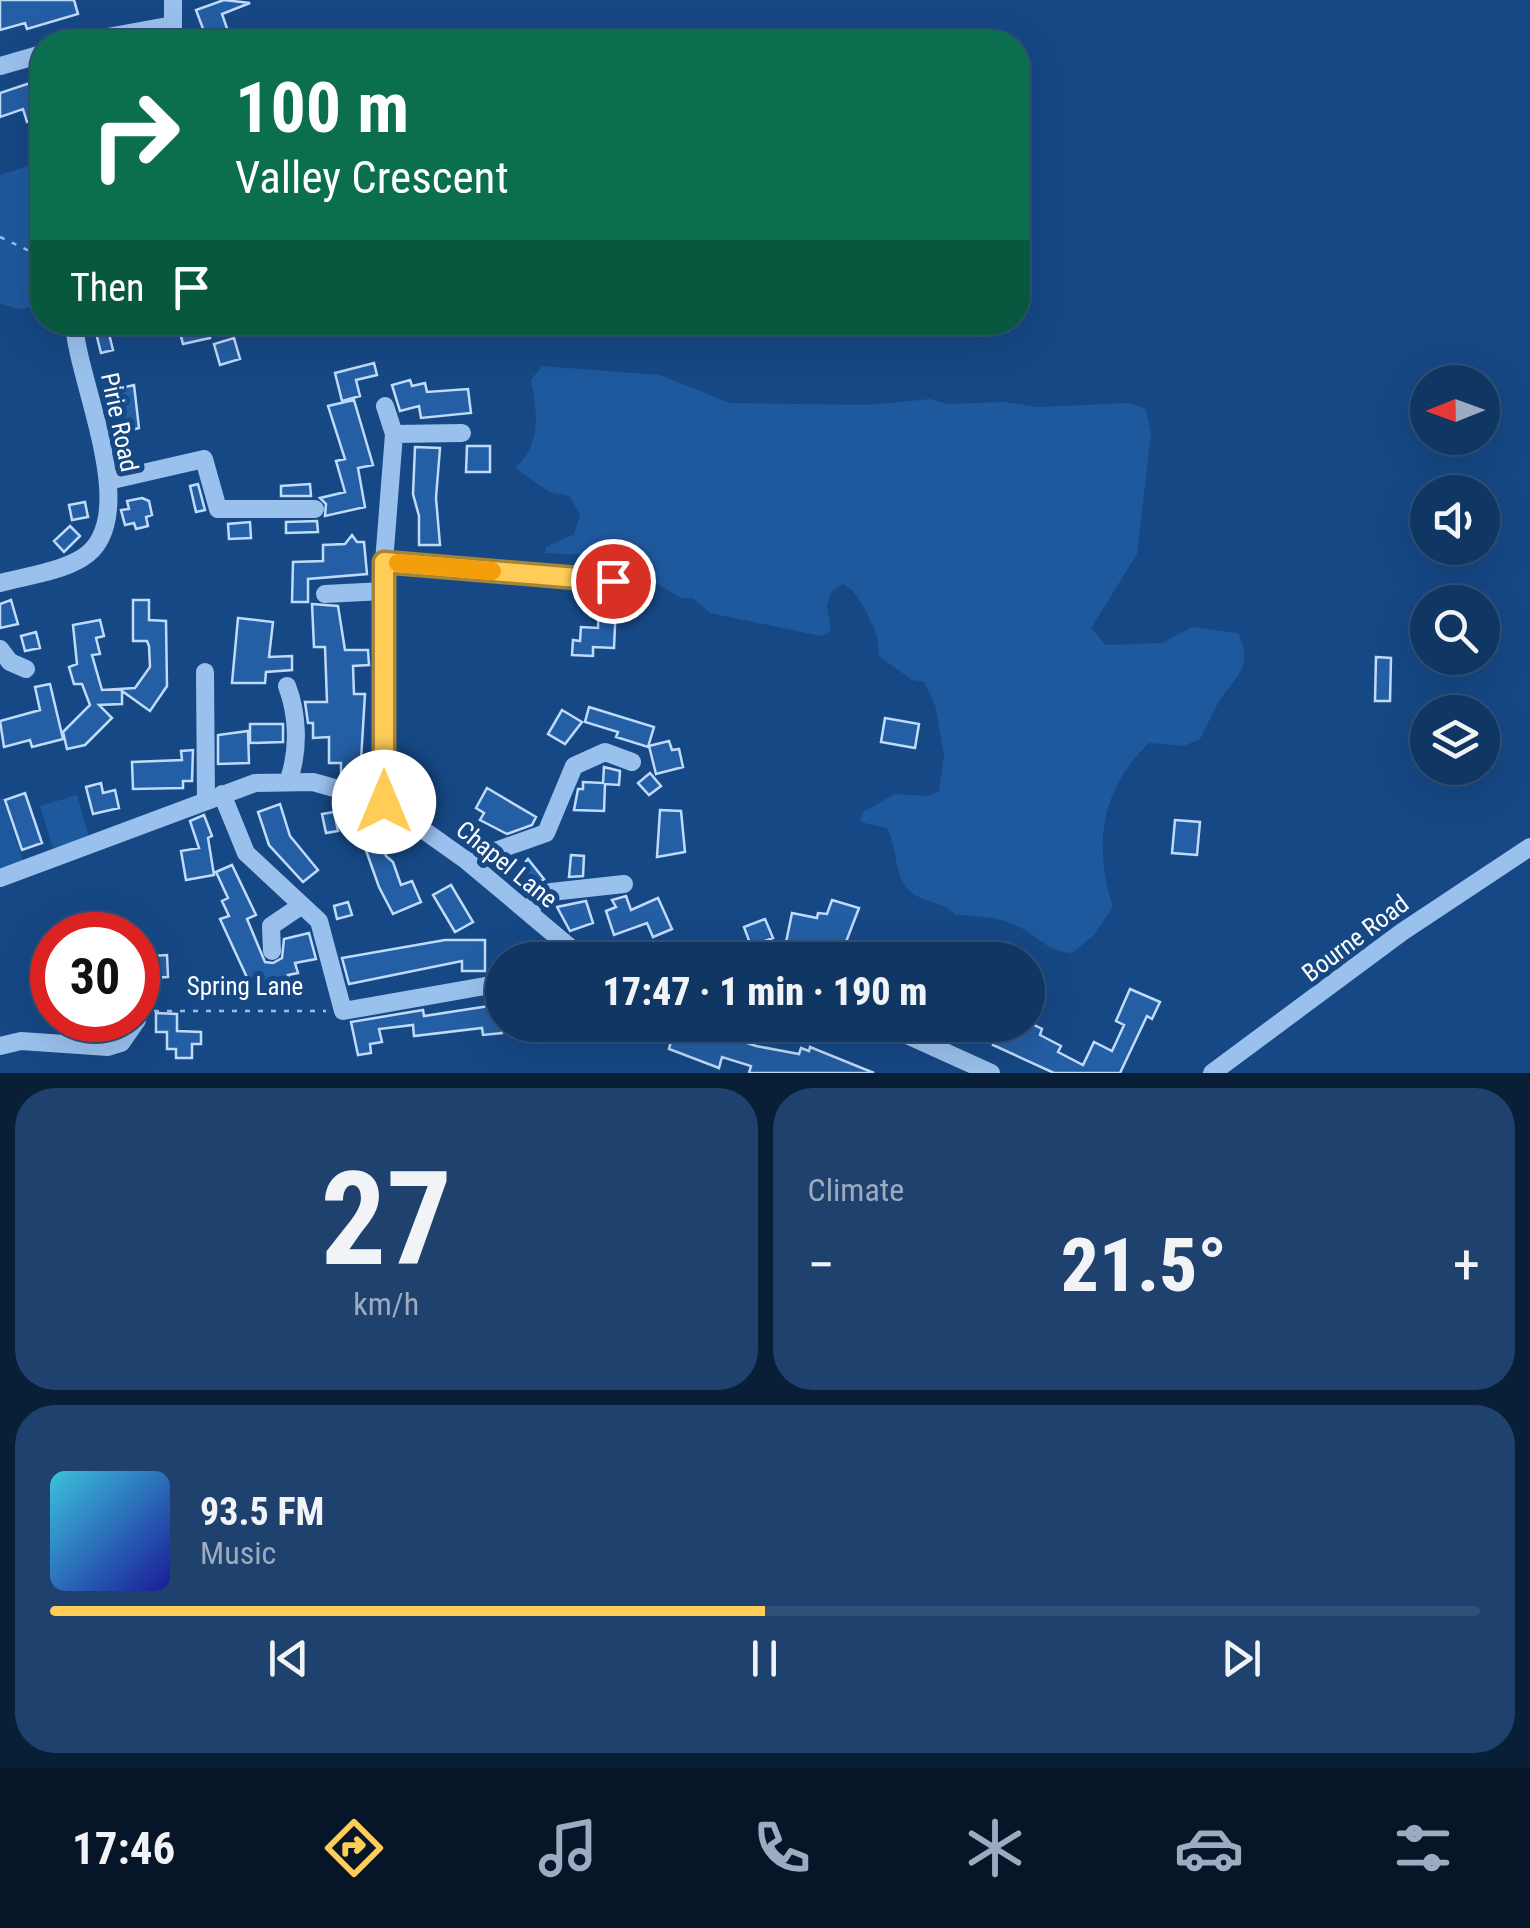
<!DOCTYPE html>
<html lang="en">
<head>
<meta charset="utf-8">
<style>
	:root { --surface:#103664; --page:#1e416d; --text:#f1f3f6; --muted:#9cabbf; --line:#305078; --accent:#ffcd57 }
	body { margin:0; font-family:"Roboto Condensed",sans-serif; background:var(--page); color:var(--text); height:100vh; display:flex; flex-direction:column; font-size:38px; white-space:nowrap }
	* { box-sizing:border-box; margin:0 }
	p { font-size:32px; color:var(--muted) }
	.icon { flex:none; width:55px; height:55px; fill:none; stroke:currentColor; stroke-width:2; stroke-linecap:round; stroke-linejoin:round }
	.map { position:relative; height:1073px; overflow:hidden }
	.drawer { display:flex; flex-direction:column; gap:15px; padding:15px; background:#091e37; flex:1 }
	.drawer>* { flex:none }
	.guide { position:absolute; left:30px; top:30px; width:1000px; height:305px; border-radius:40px; box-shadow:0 10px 40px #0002,0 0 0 2px var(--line); background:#0b6e4f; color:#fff; overflow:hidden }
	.needle { width:65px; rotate:269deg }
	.buttons { position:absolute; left:1410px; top:365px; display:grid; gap:20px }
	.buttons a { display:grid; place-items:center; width:90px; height:90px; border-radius:50%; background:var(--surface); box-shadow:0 10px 40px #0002,0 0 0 2px var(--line); font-size:50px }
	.speed { position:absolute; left:30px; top:912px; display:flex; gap:20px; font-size:50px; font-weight:700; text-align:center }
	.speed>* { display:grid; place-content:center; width:130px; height:130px; border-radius:50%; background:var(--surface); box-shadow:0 10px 40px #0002,0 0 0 2px var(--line); line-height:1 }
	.speed .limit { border:15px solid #d22; background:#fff; color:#111 }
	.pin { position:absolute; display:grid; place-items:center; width:85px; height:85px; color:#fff; margin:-42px; border:5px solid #fff; border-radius:50%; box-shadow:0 2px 10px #0007 }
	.me { position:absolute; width:110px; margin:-55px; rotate:0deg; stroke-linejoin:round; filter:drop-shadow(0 0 8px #0008) }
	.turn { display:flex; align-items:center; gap:35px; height:210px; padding:0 40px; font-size:45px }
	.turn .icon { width:130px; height:130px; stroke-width:2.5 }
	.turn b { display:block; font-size:70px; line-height:85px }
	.then { display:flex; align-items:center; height:95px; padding:0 40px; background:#0003; gap:20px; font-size:38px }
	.big { font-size:75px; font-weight:800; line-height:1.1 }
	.drawer .card { flex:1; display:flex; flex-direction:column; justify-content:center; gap:15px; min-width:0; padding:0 35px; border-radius:40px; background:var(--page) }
	.drawer .dial { align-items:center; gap:0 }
	.dial b { font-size:130px; line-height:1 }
	.song { display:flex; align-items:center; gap:30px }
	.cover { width:120px; height:120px; border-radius:15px; background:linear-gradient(135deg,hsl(190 70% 55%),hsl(240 70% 35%)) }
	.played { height:10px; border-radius:5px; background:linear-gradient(90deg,var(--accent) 50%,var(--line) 50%) }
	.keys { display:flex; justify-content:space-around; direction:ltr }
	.heat { display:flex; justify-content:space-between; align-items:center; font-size:55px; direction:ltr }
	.drawer .tiles { flex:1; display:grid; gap:15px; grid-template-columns:1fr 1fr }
	.card:last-child { grid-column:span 2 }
	.trip { position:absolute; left:485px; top:942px; width:560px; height:100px; border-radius:50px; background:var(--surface); box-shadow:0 10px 40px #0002,0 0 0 2px var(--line); font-weight:800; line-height:100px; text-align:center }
	.menu { display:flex; height:160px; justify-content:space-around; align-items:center; background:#061628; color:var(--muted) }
	.menu .icon { width:70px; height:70px }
	.menu .selected { color:var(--accent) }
	.menu b { font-size:45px; color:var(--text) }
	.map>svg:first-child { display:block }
	.green { fill:#1e599e }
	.building { fill:#245ea4; stroke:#c0dbfa; stroke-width:2.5 }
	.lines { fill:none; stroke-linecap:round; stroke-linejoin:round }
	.path { stroke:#9ac1ed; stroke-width:2.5; stroke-dasharray:5 8; stroke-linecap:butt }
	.minor { stroke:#9ac1ed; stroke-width:18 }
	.route-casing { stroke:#a68539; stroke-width:25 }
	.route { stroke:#ffcd57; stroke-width:18 }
	.slow { stroke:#f59e0b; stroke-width:18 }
	.labels { text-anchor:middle; stroke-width:10; stroke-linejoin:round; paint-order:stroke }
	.street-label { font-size:25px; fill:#fff; stroke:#164885 }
</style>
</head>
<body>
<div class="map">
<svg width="1530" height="1073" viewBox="0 0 1530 1073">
	<rect width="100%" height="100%" fill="#164885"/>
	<path class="green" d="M 42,162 L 42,304 L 20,309 L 0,304 L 0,175 Z
		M 542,366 L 660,375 L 730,403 L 869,405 L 930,399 L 947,404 L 1004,402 L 1038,407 L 1129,403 L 1146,409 L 1151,434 L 1137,554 L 1091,628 L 1106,645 L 1162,643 L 1192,627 L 1238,633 C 1255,668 1234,677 1218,703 C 1212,715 1206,727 1200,739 L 1184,746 L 1149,743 C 1101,789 1093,844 1113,907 L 1094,935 L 1072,953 C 1048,951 1041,939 1021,928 C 1002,917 978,916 956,915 C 942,900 922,904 908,889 C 893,872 898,847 887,828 L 860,822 L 863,812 L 895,794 L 928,796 L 939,792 L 944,756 L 935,705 L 924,682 L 912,680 L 879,656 L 877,635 C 870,621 861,593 843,584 L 832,591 L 827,605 L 831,631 L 821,636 L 710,613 L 693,598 L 681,598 L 656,583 L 626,557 L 545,553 L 546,547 L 574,534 L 580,514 L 569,496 L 549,492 L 515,468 C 541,446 538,411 531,380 Z
		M 77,795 L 89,837 L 53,848 L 40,806 Z
		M 3,798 L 23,862 L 0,871 L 0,799 Z"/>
	<path class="building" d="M 0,0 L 74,0 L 78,14 L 27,29 L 25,23 L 0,30 Z
		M 224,0 L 250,3 L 222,14 L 231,40 L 208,42 L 196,10 Z
		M 42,79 L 42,117 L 27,122 L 23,109 L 0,117 L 0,93 Z
		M 192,322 L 207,322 L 210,338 L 183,344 L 179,329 Z
		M 107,326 L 113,350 L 101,353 L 95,329 Z
		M 234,338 L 240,359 L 220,365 L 214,344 Z
		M 374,363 L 377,375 L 356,380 L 360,396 L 342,401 L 335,373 Z
		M 410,380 L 412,386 L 425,383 L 427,392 L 468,389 L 471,413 L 421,418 L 419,406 L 400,411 L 392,385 Z
		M 134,385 L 139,428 L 124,432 L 123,426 L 117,428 L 108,391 Z
		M 354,400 L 373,465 L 358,468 L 365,507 L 325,516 L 326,504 L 320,498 L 345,492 L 336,461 L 345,459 L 328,406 Z
		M 467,446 L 490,446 L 490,472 L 466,472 Z
		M 415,447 L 440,448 L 436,498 L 440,545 L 419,545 L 419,516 L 413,494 Z
		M 198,484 L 205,510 L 196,512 L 190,486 Z
		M 310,484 L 311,496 L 281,496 L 281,486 Z
		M 142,498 L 149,501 L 152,515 L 146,517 L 148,526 L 136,529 L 134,523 L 125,525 L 121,510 L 129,509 L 127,501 Z
		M 85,502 L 88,517 L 72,520 L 69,505 Z
		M 317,521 L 318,532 L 286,533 L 286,522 Z
		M 250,522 L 251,538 L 229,539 L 228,524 Z
		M 70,526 L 80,536 L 64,552 L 54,541 Z
		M 352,535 L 357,542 L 364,542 L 367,574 L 308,579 L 308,602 L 292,602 L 293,562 L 323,561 L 323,545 L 345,544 Z
		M 11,600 L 18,624 L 0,628 L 0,604 Z
		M 133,600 L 149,600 L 149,620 L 166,621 L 167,686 L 150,711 L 122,691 L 122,704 L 99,705 L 112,718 L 85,745 L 67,749 L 63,732 L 90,705 L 82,684 L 74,684 L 69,667 L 77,664 L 73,625 L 100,620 L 104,636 L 96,638 L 100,654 L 92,655 L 102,690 L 135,688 L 150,667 L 149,646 L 147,641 L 133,641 Z
		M 312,604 L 338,606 L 345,650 L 368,650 L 369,665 L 353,666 L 354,694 L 365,694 L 360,777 L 341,776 L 341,763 L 329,763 L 329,737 L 313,738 L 313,723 L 308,723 L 305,702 L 327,702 L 325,647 L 314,647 Z
		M 599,604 L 616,604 L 614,648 L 593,647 L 593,656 L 572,655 L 573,640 L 580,641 L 581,627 L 598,628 Z
		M 238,618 L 273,622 L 269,657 L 292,656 L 292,670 L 266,672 L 265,683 L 232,683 Z
		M 36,632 L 40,648 L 25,651 L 21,636 Z
		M 1376,657 L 1391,658 L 1390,701 L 1375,701 Z
		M 50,684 L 63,739 L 32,747 L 30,740 L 4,747 L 0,721 L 40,710 L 35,687 Z
		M 589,707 L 654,727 L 648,747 L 616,737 L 618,732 L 585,722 Z
		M 562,710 L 582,722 L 565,744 L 548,734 Z
		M 885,718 L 919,724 L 915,748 L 881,742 Z
		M 250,724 L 283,724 L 283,742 L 250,743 Z
		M 248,731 L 249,763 L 218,764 L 218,735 Z
		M 669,741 L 672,750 L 679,749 L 683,767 L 656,774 L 649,746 Z
		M 193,750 L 192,781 L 183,781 L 183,788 L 133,789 L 132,762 L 182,760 L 181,751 Z
		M 604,767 L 620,771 L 619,785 L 605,784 L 604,811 L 574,810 L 578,789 L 583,789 L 583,782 L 603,783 Z
		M 650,773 L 661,786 L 649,795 L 638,783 Z
		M 101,783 L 103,793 L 115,790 L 119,808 L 93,814 L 86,787 Z
		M 487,788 L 536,817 L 532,825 L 507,834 L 480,820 L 484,813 L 476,808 Z
		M 25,793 L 42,843 L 22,850 L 5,800 Z
		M 280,804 L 290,836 L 318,870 L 303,882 L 269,845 L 258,812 Z
		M 660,810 L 681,811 L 685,852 L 657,857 Z
		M 334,812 L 338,831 L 326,833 L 322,814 Z
		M 204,815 L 212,836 L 208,838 L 214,875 L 186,880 L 181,851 L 199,848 L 190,821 Z
		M 376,820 L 386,856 L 393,862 L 401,885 L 412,881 L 421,902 L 393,914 L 379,887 L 357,825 Z
		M 1175,820 L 1200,822 L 1197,855 L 1172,853 Z
		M 571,855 L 584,856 L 583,876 L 569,877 Z
		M 528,859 L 544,879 L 526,894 L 510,880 Z
		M 232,865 L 256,915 L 247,919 L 265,962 L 273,963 L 282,958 L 284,939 L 309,933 L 316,959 L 295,963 L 298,973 L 288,975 L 294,993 L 280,998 L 276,987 L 256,997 L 220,919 L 229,916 L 222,901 L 228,898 L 216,872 Z
		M 451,885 L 473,922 L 455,932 L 433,895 Z
		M 626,896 L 631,910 L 658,898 L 672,929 L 653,937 L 647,923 L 614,935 L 606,911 L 616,907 L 612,900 Z
		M 832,900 L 859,908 L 839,960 L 784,952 L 792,913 L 817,918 L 818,913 L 827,914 Z
		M 586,901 L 593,923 L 570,931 L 557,907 Z
		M 348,902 L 352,915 L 337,919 L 334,906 Z
		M 765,919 L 773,938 L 751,946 L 744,927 Z
		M 445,940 L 485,940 L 485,971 L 462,971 L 462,961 L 349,984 L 342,958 Z
		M 167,955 L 168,977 L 146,978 L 145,969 L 138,970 L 138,957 Z
		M 1130,989 L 1160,1002 L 1152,1019 L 1147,1016 L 1120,1073 L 1054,1073 L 993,1045 L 995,1040 L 967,1025 L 1034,1025 L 1042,1029 L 1040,1035 L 1061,1046 L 1058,1052 L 1083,1065 L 1094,1042 L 1112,1051 L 1124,1025 L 1116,1021 Z
		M 502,1004 L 502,1033 L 483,1035 L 482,1028 L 414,1036 L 413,1025 L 379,1029 L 382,1042 L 370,1044 L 371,1053 L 358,1055 L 351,1022 L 423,1010 L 424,1016 Z
		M 156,1013 L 177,1014 L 177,1031 L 201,1032 L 201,1044 L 192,1044 L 192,1058 L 176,1058 L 176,1049 L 167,1049 L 167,1032 L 156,1032 Z
		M 693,1025 L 707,1025 L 706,1029 L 756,1046 L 799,1054 L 801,1048 L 809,1051 L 810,1047 L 874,1073 L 749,1073 L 751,1066 L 722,1057 L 719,1068 L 669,1049 L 674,1030 L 690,1034 Z"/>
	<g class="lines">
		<path class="path" d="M 0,237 L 42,257
			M 154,1011 L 326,1011"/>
		<path class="minor" d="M 173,0 L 173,42
			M 80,42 L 173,25
			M 0,66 L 42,54
			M 394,434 L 462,433
			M 108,481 L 204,459 L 218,509 L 315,509
			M 384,562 L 613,581
			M 0,583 C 26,576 59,572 82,558 C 145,520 76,380 74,322
			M 325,594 L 384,591
			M 0,649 L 10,662 L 26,669
			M 205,672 L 206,801
			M 287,686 C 298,715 299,750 289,779
			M 222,794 L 246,853 L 319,921 L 343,1011 L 502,983
			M 384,802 L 384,562 L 394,434 L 385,406
			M 467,861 L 546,833 L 574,766 L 605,752 L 632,762
			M 0,878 L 255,783 L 313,782 L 384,802 L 467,861 L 585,960
			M 526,910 L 551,892 L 624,884
			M 272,951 L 271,926 L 302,905
			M 885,1025 L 991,1073
			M 0,1046 L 21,1041 L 108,1047 L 121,1043 L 137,1020
			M 1212,1073 L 1402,932 L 1530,847"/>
	</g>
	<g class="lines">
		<defs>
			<path id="route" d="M 384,802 L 384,562 L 613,581"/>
		</defs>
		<use href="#route" class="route-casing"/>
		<use href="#route" class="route"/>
		<path class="slow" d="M 398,563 L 492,571"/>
	</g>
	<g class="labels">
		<g class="street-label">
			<text transform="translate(120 422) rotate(78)" y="9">Pirie Road</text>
			<text transform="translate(507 864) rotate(39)" y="9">Chapel Lane</text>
			<text transform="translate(1355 938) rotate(-37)" y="9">Bourne Road</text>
			<text x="245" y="995">Spring Lane</text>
		</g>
	</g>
</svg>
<div class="buttons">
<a><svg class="needle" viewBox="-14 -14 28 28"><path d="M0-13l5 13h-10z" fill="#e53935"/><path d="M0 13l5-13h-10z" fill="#9cabbf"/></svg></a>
<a><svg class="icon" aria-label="sound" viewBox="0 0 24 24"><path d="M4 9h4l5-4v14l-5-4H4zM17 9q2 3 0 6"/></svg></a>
<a><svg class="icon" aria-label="search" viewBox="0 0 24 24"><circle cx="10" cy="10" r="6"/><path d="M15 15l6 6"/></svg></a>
<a><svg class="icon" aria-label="layers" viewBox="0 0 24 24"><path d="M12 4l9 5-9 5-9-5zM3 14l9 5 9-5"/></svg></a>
</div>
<div class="speed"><div class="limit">30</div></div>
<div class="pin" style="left:613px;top:581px;background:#d93025"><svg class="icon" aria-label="arrive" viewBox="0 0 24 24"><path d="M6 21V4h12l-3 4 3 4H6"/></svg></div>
<svg class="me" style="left:384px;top:802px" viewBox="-20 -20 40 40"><circle r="19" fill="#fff"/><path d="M0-13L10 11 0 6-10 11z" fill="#ffcd57"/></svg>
<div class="trip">17:47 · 1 min · 190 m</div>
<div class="guide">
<div class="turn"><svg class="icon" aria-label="right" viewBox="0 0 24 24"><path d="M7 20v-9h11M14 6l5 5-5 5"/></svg><div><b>100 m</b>Valley Crescent</div></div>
<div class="then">Then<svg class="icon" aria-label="arrive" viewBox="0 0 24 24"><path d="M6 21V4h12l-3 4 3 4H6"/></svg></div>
</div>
</div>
<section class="drawer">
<div class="tiles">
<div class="card dial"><b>27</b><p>km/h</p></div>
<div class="card"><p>Climate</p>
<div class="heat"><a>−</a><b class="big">21.5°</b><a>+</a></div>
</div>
<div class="card">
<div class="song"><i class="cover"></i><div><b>93.5 FM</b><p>Music</p></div></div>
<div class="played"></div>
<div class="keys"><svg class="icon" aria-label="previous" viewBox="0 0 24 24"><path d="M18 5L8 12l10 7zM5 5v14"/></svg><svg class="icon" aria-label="pause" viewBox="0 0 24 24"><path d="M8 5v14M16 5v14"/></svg><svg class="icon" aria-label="next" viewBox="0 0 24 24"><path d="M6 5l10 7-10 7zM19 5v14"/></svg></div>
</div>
</div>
</section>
<nav class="menu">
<b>17:46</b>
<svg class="icon selected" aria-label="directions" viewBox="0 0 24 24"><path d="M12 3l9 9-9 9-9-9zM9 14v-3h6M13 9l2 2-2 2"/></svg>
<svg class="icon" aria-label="music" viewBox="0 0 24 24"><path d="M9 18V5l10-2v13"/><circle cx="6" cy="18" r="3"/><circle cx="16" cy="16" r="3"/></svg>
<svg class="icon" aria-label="phone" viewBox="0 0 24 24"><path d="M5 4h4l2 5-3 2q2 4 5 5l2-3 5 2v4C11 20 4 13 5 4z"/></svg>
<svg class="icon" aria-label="climate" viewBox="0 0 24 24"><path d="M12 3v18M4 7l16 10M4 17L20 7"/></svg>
<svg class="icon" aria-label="car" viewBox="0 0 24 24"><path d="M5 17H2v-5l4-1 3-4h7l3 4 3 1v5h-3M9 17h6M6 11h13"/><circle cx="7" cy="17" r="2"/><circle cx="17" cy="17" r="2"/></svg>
<svg class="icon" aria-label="filters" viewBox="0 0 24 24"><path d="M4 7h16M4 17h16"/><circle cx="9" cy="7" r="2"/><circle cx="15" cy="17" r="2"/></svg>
</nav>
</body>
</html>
